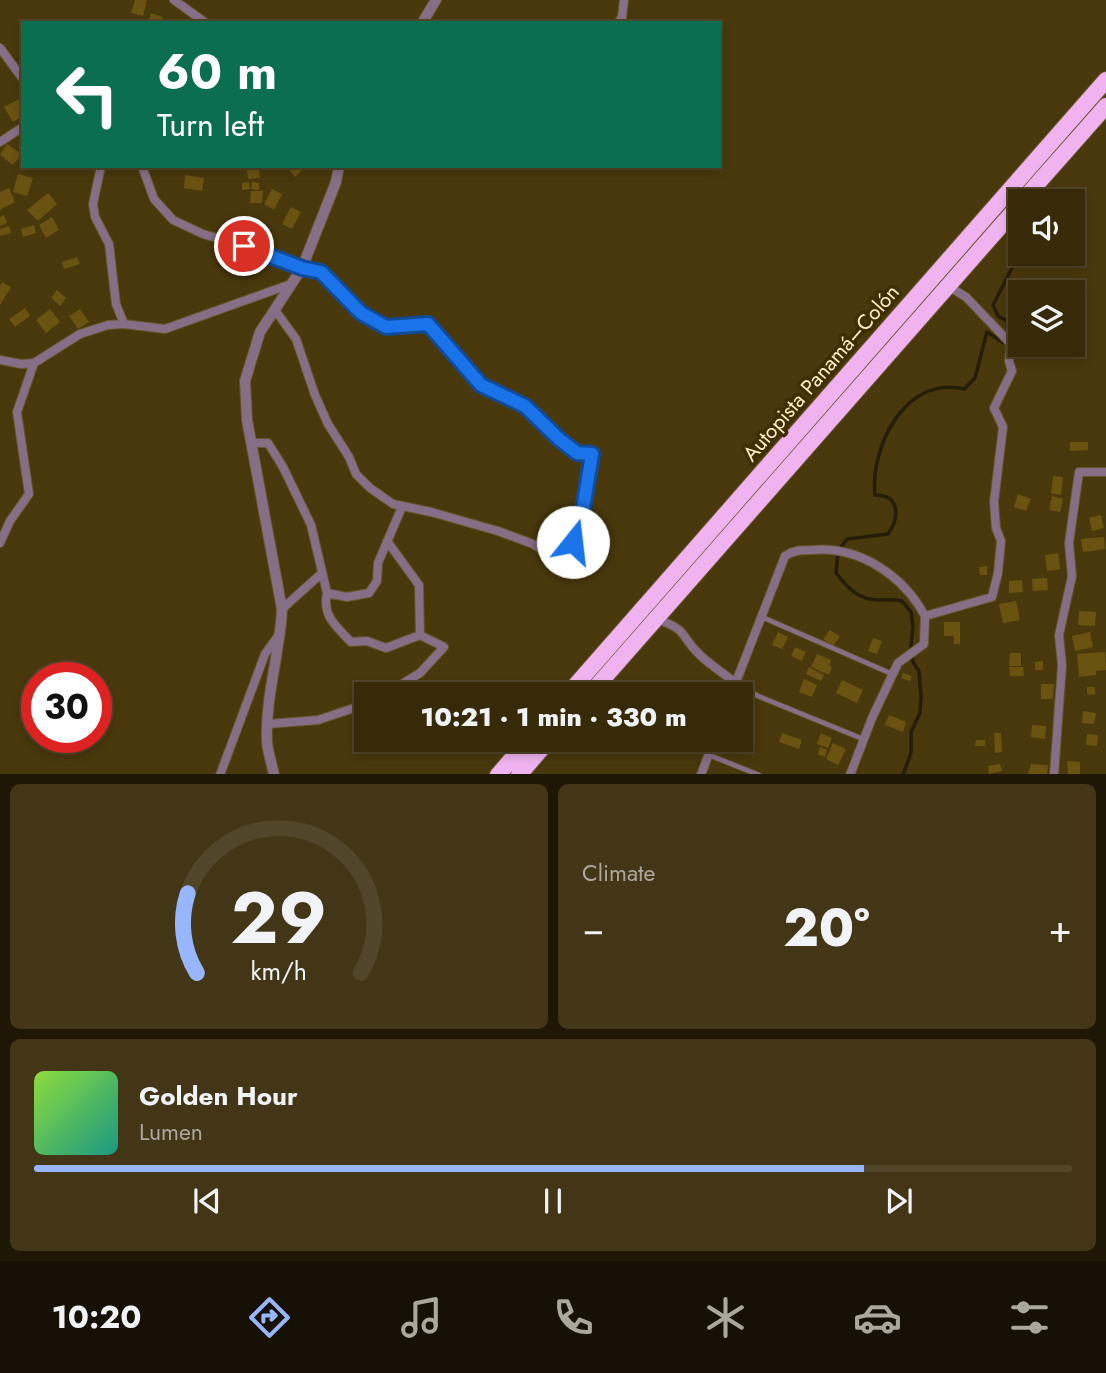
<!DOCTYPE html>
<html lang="en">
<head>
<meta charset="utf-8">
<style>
	:root { --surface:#372a09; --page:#423617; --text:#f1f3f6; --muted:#aaa79c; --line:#51462a; --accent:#98b6fd }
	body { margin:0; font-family:Jost,sans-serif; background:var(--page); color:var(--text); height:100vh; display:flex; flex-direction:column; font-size:26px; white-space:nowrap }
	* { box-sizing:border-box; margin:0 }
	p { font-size:23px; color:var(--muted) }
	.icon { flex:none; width:38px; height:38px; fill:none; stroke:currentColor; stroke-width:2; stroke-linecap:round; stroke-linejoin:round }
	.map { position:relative; height:774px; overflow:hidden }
	.sheet { display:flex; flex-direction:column; gap:10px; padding:10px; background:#1e1705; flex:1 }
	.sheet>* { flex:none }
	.hud { position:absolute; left:21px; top:21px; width:700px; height:147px; border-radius:0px; box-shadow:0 4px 10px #0003,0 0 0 2px var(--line); background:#0b6e4f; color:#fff; overflow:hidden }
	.fabs { position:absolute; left:1008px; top:189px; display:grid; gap:14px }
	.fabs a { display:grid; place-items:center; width:77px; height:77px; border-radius:0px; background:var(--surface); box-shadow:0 4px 10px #0003,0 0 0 2px var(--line); font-size:35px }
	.speed { position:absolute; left:21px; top:662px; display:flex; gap:14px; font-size:35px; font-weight:700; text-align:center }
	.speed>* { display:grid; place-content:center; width:91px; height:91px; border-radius:50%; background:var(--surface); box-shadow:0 4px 10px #0003,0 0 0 2px var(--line); line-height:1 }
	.speed .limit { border:10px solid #d22; background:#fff; color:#111 }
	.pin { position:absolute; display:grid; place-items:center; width:60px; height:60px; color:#fff; margin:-30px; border:4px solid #fff; border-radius:50%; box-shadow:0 2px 7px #0007 }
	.me { position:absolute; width:77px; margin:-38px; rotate:16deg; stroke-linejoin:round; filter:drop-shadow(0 0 5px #0008) }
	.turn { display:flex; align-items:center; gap:24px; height:147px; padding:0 21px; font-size:32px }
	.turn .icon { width:91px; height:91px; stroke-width:2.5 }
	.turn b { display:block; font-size:49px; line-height:60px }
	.big { font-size:52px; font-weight:800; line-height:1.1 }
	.sheet .widget { flex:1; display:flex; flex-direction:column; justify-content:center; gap:10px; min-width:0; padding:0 24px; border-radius:10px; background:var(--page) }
	.sheet .dial { align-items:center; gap:0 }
	.dial svg { height:182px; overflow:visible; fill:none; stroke:var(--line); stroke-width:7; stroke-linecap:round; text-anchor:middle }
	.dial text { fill:var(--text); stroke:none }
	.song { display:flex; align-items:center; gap:21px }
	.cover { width:84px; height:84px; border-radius:10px; background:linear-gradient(135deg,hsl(90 70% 55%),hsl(170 70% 35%)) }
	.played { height:7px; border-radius:4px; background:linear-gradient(90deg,var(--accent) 80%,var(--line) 80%) }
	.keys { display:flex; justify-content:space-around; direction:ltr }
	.heat { display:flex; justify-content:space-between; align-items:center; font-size:38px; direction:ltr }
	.sheet .tiles { flex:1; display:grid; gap:10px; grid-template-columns:1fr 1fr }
	.widget:last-child { grid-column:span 2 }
	.trip { position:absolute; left:354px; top:682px; width:399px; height:70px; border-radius:0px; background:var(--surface); box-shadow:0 4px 10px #0003,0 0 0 2px var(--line); font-weight:800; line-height:70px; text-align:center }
	.menu { display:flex; height:112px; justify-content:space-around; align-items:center; background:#161104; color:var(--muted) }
	.menu .icon { width:49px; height:49px }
	.menu .current { color:var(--accent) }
	.menu b { font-size:32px; color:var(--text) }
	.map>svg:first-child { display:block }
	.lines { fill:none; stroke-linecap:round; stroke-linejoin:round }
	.stream { stroke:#251d07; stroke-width:3.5 }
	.building { fill:#6a5211 }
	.service-casing { stroke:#66552a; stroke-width:6 }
	.minor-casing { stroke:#66552a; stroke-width:10 }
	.tertiary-casing { stroke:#66552a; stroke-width:12 }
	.motorway-casing { stroke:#66552a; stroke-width:18 }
	.service { stroke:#876e87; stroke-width:4.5 }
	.minor { stroke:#876e87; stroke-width:8 }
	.tertiary { stroke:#876e87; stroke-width:10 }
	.motorway { stroke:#f0b3f0; stroke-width:16 }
	.route-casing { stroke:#114b97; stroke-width:18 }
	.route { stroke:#1a73e8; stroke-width:12 }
	.labels { text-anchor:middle; stroke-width:7; stroke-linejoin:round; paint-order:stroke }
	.street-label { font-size:21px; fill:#feedc7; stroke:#3e2e00 }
</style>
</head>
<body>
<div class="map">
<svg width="1106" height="775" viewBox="0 0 1106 775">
	<rect width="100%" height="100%" fill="#49380c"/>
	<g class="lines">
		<path class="stream" d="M 903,775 L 911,753 L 911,732 L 920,713 L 921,698 L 919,671 L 913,662 L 911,645 L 913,627 L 911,612 L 902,601 C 894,599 888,600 879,600 C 858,600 848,588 836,573 L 838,551 L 847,539 L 888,534 C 900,517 900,495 875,495 C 870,446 906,375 964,389 L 975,378 L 987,332 L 1002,342 L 1011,344 L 1018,336 L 1014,325 L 998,316 L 993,305 L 1012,268 L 1023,255"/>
	</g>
	<path class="building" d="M 135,0 L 147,0 L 143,16 L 131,13 Z
		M 151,13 L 163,17 L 161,23 L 148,23 Z
		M 23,97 L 23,116 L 13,122 L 4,107 Z
		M 7,144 L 22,154 L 13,165 L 0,155 Z
		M 290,166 L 307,166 L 295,177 L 288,168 Z
		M 259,169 L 260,178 L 248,179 L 247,170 Z
		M 18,174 L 33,178 L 27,196 L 13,192 Z
		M 185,175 L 204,178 L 202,191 L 184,188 Z
		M 249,182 L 250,189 L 242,190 L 242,183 Z
		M 252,182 L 259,183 L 259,190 L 251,189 Z
		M 9,188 L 15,202 L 0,210 L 0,192 Z
		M 272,189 L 282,194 L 274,210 L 264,204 Z
		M 251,191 L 263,191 L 262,203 L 250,203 Z
		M 48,193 L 57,204 L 38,221 L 27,210 Z
		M 291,207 L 301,212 L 292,229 L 282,224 Z
		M 4,215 L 7,223 L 0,226 L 0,217 Z
		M 52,217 L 59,230 L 46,238 L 39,225 Z
		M 34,225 L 36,233 L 23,237 L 21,229 Z
		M 9,226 L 11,233 L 0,236 L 0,229 Z
		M 241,246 L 259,259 L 248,273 L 231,260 Z
		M 77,257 L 80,264 L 64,269 L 62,262 Z
		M 2,282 L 11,287 L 0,305 L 0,286 Z
		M 57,290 L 66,298 L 60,306 L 51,298 Z
		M 25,308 L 30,316 L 15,327 L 9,319 Z
		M 50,309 L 60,322 L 46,333 L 36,320 Z
		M 80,309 L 89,322 L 78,329 L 69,316 Z
		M 1070,442 L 1088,442 L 1088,450 L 1070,451 Z
		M 1053,476 L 1063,477 L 1061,495 L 1051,493 Z
		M 1018,494 L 1031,499 L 1026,511 L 1014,507 Z
		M 1052,496 L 1063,499 L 1060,512 L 1049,510 Z
		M 1101,515 L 1104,528 L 1092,531 L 1089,518 Z
		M 1104,537 L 1105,549 L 1083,552 L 1081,539 Z
		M 1058,553 L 1060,569 L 1047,571 L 1045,555 Z
		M 987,566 L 987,575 L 980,575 L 979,567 Z
		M 1047,578 L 1048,590 L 1033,591 L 1032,579 Z
		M 1022,580 L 1023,592 L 1009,593 L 1009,581 Z
		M 1016,601 L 1020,620 L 1003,623 L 999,604 Z
		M 1079,611 L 1096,612 L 1095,626 L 1078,625 Z
		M 944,622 L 960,622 L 960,644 L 954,644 L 954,636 L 944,636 Z
		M 830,630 L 840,637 L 833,646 L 823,639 Z
		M 778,632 L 788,637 L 782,649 L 772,645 Z
		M 1090,632 L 1093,647 L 1075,651 L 1072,636 Z
		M 873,638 L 882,641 L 877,654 L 868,651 Z
		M 795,647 L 806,652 L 802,661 L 791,656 Z
		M 1105,652 L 1106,670 L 1096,671 L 1096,675 L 1079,677 L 1077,654 Z
		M 1010,653 L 1021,653 L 1021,666 L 1009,666 Z
		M 817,654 L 831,660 L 829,665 L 832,667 L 829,675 L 811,667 Z
		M 1043,661 L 1043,670 L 1035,670 L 1035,662 Z
		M 809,667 L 824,675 L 821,681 L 806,674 Z
		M 1009,667 L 1023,667 L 1024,676 L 1010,676 Z
		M 903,673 L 912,676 L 910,681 L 901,678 Z
		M 804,679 L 817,685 L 812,697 L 799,692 Z
		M 842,680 L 863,690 L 857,703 L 836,693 Z
		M 1041,684 L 1054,684 L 1053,699 L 1041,699 Z
		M 1087,687 L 1095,687 L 1095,695 L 1087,694 Z
		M 1083,711 L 1096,713 L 1094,724 L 1082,723 Z
		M 889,715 L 906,722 L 903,732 L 885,725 Z
		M 1032,725 L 1046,726 L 1045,739 L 1031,737 Z
		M 782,733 L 802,740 L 799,749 L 779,742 Z
		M 821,733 L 832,738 L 828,748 L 817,744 Z
		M 994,733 L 1001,733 L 1002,752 L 995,753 Z
		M 1087,734 L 1098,735 L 1097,746 L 1086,745 Z
		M 976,740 L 985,740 L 985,746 L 975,746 Z
		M 833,743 L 846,749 L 838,765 L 826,759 Z
		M 820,747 L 827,750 L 825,757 L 818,754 Z
		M 1067,761 L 1080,762 L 1080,775 L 1068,775 Z
		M 1000,764 L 1002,771 L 989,774 L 988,766 Z
		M 1031,764 L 1048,765 L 1047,775 L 1028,775 Z"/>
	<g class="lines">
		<defs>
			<path id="service" d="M 762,617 L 892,674
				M 736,684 L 758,696 L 863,739
				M 709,755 L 759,775"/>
			<path id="minor" d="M 174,0 L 206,23
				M 618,23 L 622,17 L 624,0
				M 0,48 L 23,79
				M 0,142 L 23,127
				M 101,166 L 93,204 L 95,217 L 109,244 L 116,304 L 124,324
				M 142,166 L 154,199 L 173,220 L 203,234 L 244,246 L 302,268 L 321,272 L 361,313 L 386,327 L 428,324 L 481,385 L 525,406 L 559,439 L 577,453 L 591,454 L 583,509 L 573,542 L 554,558
				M 275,310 L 296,339 L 315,395 L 328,424 L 349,457 L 356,474 L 370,488 L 393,504 L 431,512 L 498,531 L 533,544 L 563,563
				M 0,360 L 21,364 L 34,363 L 80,334 L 108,325 L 124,324 L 165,329 L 291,284
				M 252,443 L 268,443 L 283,467 L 311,525 L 327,593 L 347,597 L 369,593 L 377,581 L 378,563 L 402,507
				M 387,541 L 419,585 L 420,635
				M 0,543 L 10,521 L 29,494 L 17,412 L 34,363
				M 327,593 C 322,616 336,626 351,642 L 367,641 L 386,648 L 420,635 L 444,647 L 420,673 L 384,695
				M 282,609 L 322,573
				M 656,619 C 690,630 679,636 701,656 C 712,666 724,674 736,683
				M 731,695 L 785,556 C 794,550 801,550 812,550 C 859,546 903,575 925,616
				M 268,724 L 318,720 L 366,704
				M 220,775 L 265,654 L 278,636
				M 701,775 L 714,740
				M 850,775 L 872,718 L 898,663 L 924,644 L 925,616 L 992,597 L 998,573 L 1001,541 L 996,528 L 994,502 L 1003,427 L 994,408 L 1012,371 L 1009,361 L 1011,344 L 966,297 L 948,286
				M 1054,775 L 1062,665 L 1059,635 L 1072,576 L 1069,543 L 1079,472 L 1106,472"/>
			<path id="tertiary" d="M 422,23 L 436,0
				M 274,775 C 272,764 268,753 267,742 C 265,697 280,653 282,609 L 247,420 L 245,381 L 260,332 L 302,268 L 336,182 L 339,166"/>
			<path id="motorway" d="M 1022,201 L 1106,106
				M 567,695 L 1106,80
				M 589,695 L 1020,204
				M 498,775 L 528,740
				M 519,775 L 549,740"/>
		</defs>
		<use href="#service" class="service-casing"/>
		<use href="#minor" class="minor-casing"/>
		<use href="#tertiary" class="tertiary-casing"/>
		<use href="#motorway" class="motorway-casing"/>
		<use href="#service" class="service"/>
		<use href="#minor" class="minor"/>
		<use href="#tertiary" class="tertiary"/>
		<use href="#motorway" class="motorway"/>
	</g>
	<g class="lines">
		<defs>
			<path id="route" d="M 244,246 L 302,268 L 321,272 L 361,313 L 386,327 L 428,324 L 481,385 L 525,406 L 559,439 L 577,453 L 592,454 L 583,509 L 573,542"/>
		</defs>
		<use href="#route" class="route-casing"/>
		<use href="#route" class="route"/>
	</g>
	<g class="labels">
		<g class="street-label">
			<text transform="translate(821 373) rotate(-49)" y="7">Autopista Panamá–Colón</text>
		</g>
	</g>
</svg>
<div class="fabs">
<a><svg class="icon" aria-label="sound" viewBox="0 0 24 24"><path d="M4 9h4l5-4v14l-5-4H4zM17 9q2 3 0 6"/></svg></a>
<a><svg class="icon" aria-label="layers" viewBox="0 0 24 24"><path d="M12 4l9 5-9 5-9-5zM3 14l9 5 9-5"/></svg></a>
</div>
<div class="speed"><div class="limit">30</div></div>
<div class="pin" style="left:244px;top:246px;background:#d93025"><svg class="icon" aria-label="arrive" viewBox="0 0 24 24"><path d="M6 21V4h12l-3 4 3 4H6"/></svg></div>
<svg class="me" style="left:573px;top:542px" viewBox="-20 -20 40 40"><circle r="19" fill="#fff"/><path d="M0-13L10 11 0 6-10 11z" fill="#1a73e8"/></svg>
<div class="trip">10:21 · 1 min · 330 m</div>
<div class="hud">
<div class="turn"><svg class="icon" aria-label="left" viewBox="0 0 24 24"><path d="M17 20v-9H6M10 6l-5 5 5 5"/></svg><div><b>60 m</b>Turn left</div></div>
</div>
</div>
<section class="sheet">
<div class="tiles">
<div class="widget dial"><svg viewBox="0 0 100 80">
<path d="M14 69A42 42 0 1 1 86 69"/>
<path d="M14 69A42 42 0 0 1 10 34" stroke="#98b6fd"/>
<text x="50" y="56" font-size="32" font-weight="700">29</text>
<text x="50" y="72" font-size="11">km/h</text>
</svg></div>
<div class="widget"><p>Climate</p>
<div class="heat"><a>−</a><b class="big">20°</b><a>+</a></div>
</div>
<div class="widget">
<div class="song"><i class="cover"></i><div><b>Golden Hour</b><p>Lumen</p></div></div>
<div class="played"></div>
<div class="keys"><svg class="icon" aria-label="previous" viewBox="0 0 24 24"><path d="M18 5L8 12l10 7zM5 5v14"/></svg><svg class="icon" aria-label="pause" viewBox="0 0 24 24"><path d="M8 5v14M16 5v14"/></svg><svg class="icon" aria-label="next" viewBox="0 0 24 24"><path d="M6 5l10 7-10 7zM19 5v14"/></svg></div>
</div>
</div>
</section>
<nav class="menu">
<b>10:20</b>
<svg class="icon current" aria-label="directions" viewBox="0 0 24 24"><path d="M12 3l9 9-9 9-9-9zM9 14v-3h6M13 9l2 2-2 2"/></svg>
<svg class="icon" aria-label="music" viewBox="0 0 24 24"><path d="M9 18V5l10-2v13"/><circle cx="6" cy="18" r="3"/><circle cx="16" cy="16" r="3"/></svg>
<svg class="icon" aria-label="phone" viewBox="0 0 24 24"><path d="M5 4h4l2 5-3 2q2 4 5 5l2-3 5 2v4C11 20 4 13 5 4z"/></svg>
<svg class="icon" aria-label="climate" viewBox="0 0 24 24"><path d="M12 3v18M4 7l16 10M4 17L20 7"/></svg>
<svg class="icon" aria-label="car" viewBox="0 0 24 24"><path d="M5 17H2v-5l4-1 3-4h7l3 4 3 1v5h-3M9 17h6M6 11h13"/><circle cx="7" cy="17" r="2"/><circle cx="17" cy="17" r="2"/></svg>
<svg class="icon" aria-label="filters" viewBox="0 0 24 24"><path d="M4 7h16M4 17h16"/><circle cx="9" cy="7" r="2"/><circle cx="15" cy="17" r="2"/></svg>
</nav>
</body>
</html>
